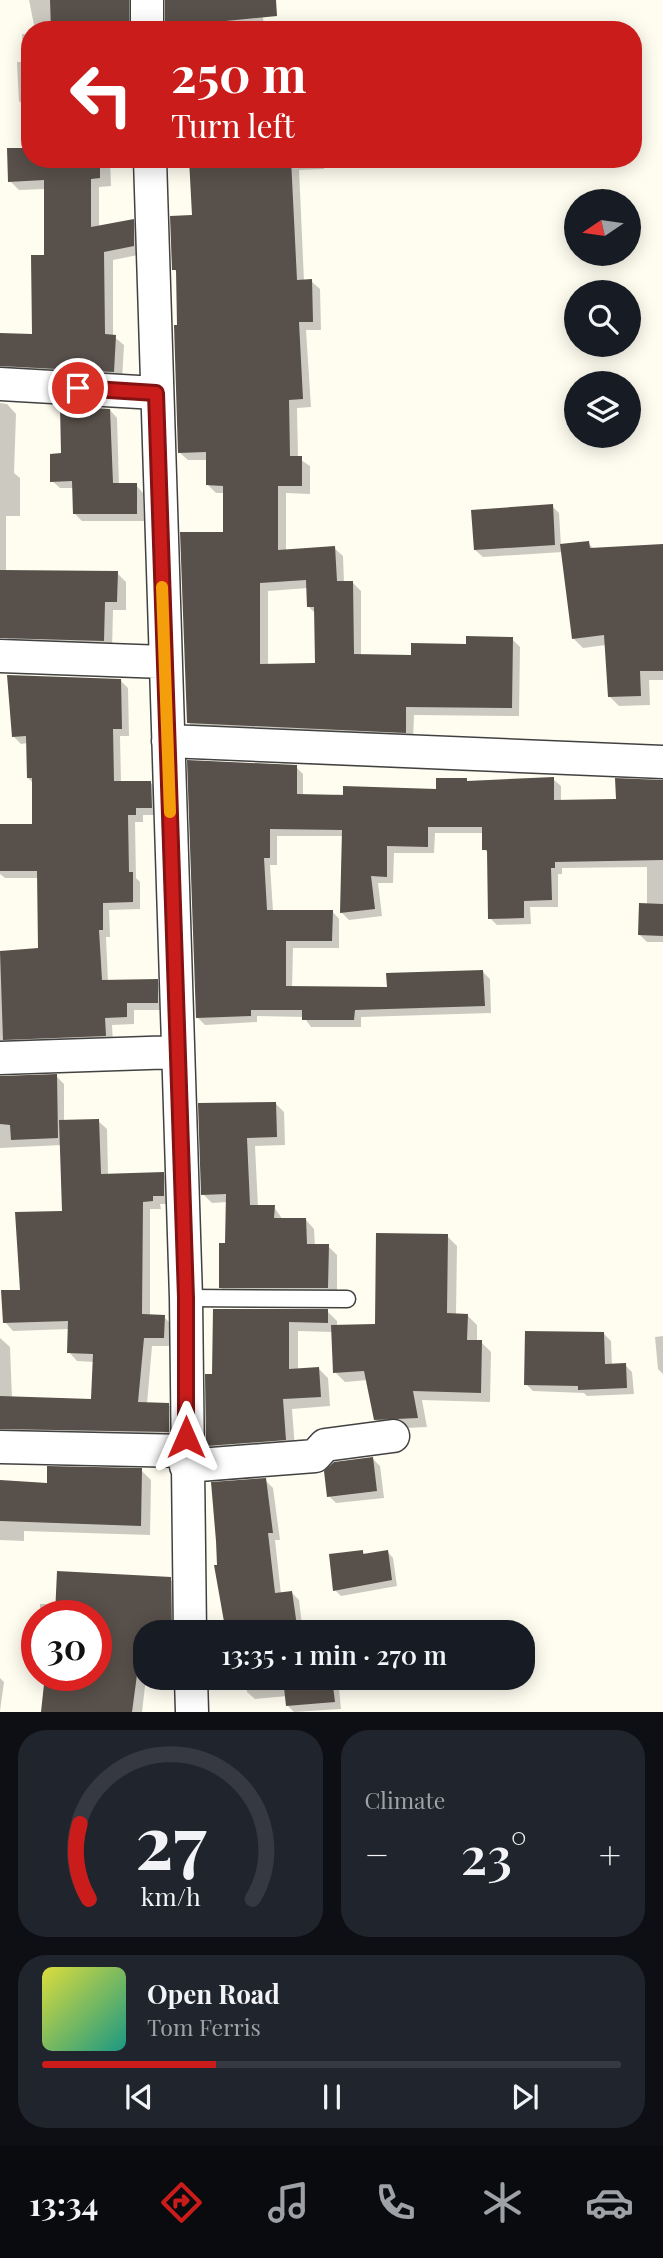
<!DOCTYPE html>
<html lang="en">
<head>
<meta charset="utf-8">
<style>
	:root { --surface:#171b24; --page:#20242c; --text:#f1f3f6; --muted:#9ea1a6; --line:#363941; --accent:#ca1d1b }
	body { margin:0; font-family:"Playfair Display",serif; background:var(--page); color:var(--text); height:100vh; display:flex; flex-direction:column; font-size:26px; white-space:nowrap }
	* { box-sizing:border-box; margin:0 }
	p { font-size:23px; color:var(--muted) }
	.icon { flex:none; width:38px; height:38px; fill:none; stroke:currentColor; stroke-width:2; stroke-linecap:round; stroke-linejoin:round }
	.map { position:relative; height:1712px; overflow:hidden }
	.sheet { display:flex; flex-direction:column; gap:18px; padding:18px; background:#0d0f14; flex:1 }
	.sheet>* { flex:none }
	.top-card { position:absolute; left:21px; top:21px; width:621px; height:147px; border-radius:28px; box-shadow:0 4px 18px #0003; background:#ca1d1b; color:#fff; overflow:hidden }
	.needle { width:46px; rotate:257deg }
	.buttons { position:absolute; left:564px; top:189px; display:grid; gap:14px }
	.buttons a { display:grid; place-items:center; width:77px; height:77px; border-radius:50%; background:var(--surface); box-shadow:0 4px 18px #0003; font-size:35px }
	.speed { position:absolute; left:21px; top:1600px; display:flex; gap:14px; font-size:35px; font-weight:700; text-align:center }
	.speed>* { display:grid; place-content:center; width:91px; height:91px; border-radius:50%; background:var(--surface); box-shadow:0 4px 18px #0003; line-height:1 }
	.speed .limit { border:10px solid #d22; background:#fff; color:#111 }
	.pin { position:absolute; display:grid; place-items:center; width:60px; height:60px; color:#fff; margin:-30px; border:4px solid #fff; border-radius:50%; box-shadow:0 2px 7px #0007 }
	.me { position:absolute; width:77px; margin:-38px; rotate:0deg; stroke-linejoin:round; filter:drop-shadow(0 0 5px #0008) }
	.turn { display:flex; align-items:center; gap:24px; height:147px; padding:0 35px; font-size:32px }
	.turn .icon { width:91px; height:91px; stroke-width:2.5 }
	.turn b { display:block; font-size:49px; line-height:60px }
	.big { font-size:52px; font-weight:600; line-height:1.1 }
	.sheet .widget { flex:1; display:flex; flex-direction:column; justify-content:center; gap:10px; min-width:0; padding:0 24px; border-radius:28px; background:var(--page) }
	.sheet .dial { align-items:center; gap:0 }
	.dial svg { height:182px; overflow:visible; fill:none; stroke:var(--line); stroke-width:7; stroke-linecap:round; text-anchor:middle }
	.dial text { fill:var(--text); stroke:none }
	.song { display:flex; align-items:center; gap:21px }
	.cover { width:84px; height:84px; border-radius:10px; background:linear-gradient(135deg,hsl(60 70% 55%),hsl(170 70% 35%)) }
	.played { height:7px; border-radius:4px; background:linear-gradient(90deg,var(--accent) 30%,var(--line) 30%) }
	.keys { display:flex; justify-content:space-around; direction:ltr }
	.heat { display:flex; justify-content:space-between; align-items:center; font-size:38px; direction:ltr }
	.sheet .tiles { flex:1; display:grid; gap:18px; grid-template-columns:1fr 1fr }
	.widget:last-child { grid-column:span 2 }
	.trip { position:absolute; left:133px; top:1620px; width:402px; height:70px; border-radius:28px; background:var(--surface); box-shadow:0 4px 18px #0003; font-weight:600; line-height:70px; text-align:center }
	.dock { display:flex; height:112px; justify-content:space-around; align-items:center; background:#090b0e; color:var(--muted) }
	.dock .icon { width:49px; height:49px }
	.dock .current { color:var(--accent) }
	.dock b { font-size:32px; color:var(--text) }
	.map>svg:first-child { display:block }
	.shadow { fill:#0003; fill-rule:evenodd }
	.building { fill:#58504a; fill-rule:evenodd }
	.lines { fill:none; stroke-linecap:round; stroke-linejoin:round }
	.service-casing { stroke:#414141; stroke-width:19 }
	.minor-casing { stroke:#414141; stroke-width:35 }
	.service { stroke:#fff; stroke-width:16 }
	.minor { stroke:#fff; stroke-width:32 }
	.route-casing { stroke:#831312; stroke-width:18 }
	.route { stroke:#ca1d1b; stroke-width:12 }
	.slow { stroke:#f59e0b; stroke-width:12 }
</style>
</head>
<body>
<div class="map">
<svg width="663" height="1712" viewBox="0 0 663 1712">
	<rect width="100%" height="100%" fill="#fffdf0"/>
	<path class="shadow" d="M 29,0 L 141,0 L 137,30 L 35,30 Z
		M 167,0 L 261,0 L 264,27 L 171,30 L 167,26 Z
		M 22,34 L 30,34 L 30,110 L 19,101 L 17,62 L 24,62 Z
		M 30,159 L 110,159 L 111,186 L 99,187 L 99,227 L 133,221 L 142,230 L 143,254 L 113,260 L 113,336 L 124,345 L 122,380 L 0,379 L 0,334 L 33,336 L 45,257 L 46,189 L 19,190 L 10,181 Z
		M 191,159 L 323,159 L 324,169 L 299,170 L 304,281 L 311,281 L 320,289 L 321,330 L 306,330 L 311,407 L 297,408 L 298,458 L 310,466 L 310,494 L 286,493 L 286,551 L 334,548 L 343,556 L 344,583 L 352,582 L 361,591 L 361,655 L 412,656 L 512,639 L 520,647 L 519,716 L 414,715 L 413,740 L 197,731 L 189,723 L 225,534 L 225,493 L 216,493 L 208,485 L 208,460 L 188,460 L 179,452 L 178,273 L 174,269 L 194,217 ZM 308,588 L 309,607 L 316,614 L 317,665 L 268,666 L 268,591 Z
		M 0,403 L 7,404 L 16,414 L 14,473 L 20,478 L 20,516 L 6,516 L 6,572 L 117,573 L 126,582 L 126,610 L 113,610 L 112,650 L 15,646 L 6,637 L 0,610 Z
		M 110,410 L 117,418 L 119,485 L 136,485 L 143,493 L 144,521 L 82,521 L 75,514 L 74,488 L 60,488 L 52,481 L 62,455 Z
		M 552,506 L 559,513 L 561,546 L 588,543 L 595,550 L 663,547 L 663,680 L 649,680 L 650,705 L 619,706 L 609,696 L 606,645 L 583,648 L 573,638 L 563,552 L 483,557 L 475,550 Z
		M 121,681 L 128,688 L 129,736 L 120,736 L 121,783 L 151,783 L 158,791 L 159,815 L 143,815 L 143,822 L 135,822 L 136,878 L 140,882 L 140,909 L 109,910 L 110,937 L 106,937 L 108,982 L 157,981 L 165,988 L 165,1010 L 134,1010 L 134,1024 L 112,1025 L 113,1043 L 0,1049 L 0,953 L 40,949 L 39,878 L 5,878 L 0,874 L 0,826 L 34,825 L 33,783 L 28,778 L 28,743 L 21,744 L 13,736 Z
		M 189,762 L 296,767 L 303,774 L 303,796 L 438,791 L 466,780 L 469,783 L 553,779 L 561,786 L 561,802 L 618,801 L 663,781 L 663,942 L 647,942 L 640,935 L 647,905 L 647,867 L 562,868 L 562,874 L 558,874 L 558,907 L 530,907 L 531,924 L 497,925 L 490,918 L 489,854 L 484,849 L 484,833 L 435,833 L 434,853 L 394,853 L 393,883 L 378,883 L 382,916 L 349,920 L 341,912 L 343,836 L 277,836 L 277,865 L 270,865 L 273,911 L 332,911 L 339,919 L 339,948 L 293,948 L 292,988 L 389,988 L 483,972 L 490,979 L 491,1013 L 361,1017 L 361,1027 L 311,1027 L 304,1017 L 257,1016 L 257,1022 L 205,1025 L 197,1017 Z
		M 0,1076 L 56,1076 L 64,1084 L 64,1122 L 98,1121 L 107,1129 L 108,1176 L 163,1174 L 172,1183 L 172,1204 L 160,1204 L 161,1209 L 150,1209 L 150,1316 L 164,1317 L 173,1326 L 172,1346 L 152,1346 L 147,1404 L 168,1404 L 177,1413 L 177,1440 L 0,1441 L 0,1338 L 10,1347 L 12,1398 L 93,1401 L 94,1362 L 77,1361 L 69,1352 L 69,1329 L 13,1331 L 5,1322 L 64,1212 L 62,1145 L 0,1148 Z
		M 275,1103 L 284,1112 L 285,1145 L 255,1146 L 258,1207 L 274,1207 L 283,1220 L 306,1220 L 314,1229 L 315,1246 L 328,1246 L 337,1255 L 337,1297 L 229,1296 L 220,1287 L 227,1245 L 227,1202 L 212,1203 L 203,1194 L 200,1105 Z
		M 447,1236 L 457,1246 L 456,1315 L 467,1315 L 477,1325 L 477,1342 L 481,1342 L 491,1352 L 490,1402 L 422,1400 L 427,1427 L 385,1429 L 375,1419 L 368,1380 L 345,1382 L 335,1372 L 333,1332 L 298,1331 L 298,1370 L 318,1368 L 328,1378 L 330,1406 L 292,1409 L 295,1449 L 218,1455 L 208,1445 L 214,1375 L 214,1310 L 327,1311 L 337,1321 L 337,1326 L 377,1326 Z
		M 603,1333 L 611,1341 L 612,1366 L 625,1365 L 632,1372 L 634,1394 L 587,1396 L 584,1393 L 533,1391 L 526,1384 Z
		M 663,1336 L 663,1374 L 658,1369 L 655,1337 Z
		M 373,1459 L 380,1466 L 384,1498 L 336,1503 L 329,1496 Z
		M 141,1470 L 151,1480 L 150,1535 L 24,1531 L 24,1541 L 0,1540 L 0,1482 L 48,1484 Z
		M 265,1480 L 273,1488 L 280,1540 L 275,1540 L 281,1594 L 292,1593 L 299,1600 L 303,1633 L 228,1633 Z
		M 362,1551 L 366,1555 L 387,1551 L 393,1558 L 397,1586 L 341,1596 L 335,1590 Z
		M 170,1579 L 179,1588 L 180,1633 L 145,1633 L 146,1678 L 142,1712 L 43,1712 L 46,1675 L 96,1675 L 96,1615 L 40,1615 L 40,1604 L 57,1604 Z
		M 0,1678 L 4,1682 L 0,1711 Z
		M 246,1678 L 338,1678 L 341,1709 L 294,1712 L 288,1706 L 287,1696 L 255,1699 L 247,1692 Z"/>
	<path class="building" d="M 50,0 L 129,0 L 129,24 L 103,25 L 103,30 L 51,30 Z
		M 165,0 L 276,0 L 277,16 L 165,27 Z
		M 7,148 L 30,148 L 30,159 L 100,159 L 100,178 L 91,179 L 91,227 L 134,219 L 134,246 L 104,252 L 105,334 L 116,335 L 114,372 L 0,366 L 0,333 L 32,334 L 31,255 L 44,255 L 44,180 L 8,182 Z
		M 189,159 L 291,159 L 297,280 L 312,279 L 313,322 L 299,322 L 303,399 L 289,400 L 290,456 L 302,456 L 302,486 L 278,486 L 278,550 L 335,546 L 337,581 L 353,581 L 354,654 L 411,655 L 411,643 L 466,644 L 466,636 L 513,637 L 512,708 L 406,707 L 406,733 L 187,723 L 180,532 L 223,532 L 223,486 L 206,485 L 206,452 L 178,453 L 174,325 L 177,325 L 176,270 L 172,270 L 170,216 L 192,215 ZM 306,580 L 307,607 L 314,607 L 315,663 L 260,664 L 260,583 Z
		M 60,406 L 110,409 L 113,483 L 137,483 L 137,514 L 73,514 L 72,481 L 50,482 L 50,454 L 61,453 Z
		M 553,504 L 555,545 L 474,550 L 471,510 Z
		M 589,541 L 590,548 L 663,544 L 663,671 L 640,671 L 641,696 L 608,697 L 604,635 L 572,639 L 560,544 Z
		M 0,570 L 118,571 L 117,602 L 105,602 L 104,641 L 0,638 Z
		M 7,675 L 121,679 L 122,729 L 113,729 L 114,781 L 151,781 L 152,808 L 136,808 L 136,815 L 128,815 L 129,872 L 133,872 L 133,902 L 103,903 L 103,930 L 99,930 L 102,980 L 158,979 L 158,1003 L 127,1003 L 127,1017 L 105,1018 L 106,1036 L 3,1040 L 0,951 L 38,948 L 37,871 L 0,871 L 0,824 L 32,824 L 32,778 L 27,778 L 26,736 L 12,737 Z
		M 187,760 L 297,765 L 297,794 L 343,795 L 343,786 L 436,789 L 436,778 L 467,778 L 467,781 L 554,777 L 554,800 L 616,799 L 615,778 L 663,780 L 663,860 L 555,862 L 555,868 L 551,868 L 552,900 L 524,901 L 524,918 L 488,919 L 487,850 L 482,850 L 482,827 L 428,827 L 428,847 L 387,846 L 387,877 L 371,876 L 375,909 L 340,913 L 342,830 L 270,829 L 270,858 L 264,858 L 267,910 L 333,910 L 332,941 L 286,941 L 286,986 L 387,987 L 386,973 L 483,970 L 485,1006 L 355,1010 L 354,1020 L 302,1020 L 302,1010 L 251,1010 L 251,1016 L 196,1018 Z
		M 639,903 L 663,904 L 663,936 L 638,935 Z
		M 57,1074 L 58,1138 L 11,1140 L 10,1125 L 0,1124 L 0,1076 Z
		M 276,1102 L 277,1137 L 247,1138 L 250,1205 L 275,1205 L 274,1218 L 306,1218 L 307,1244 L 329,1244 L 328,1288 L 219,1288 L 219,1243 L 225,1243 L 226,1194 L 201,1195 L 198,1103 Z
		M 99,1119 L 101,1174 L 164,1172 L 164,1196 L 153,1196 L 153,1201 L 143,1202 L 142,1314 L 165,1315 L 164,1338 L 144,1338 L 138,1402 L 169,1403 L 169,1432 L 0,1429 L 0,1396 L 91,1399 L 93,1354 L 67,1353 L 68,1321 L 3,1323 L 1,1290 L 20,1290 L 15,1212 L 62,1211 L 59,1120 Z
		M 376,1233 L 448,1234 L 447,1313 L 468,1314 L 467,1340 L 482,1340 L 481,1393 L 413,1391 L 418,1418 L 374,1420 L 364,1371 L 333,1373 L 331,1325 L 375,1324 Z
		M 213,1309 L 328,1309 L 328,1323 L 289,1322 L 289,1369 L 319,1367 L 321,1397 L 283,1399 L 286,1440 L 206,1446 L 205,1374 L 212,1374 Z
		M 525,1331 L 604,1332 L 605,1364 L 626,1363 L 627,1388 L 578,1390 L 578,1386 L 524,1385 Z
		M 373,1457 L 377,1491 L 327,1497 L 324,1471 L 334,1462 Z
		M 47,1466 L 142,1468 L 141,1526 L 0,1521 L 0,1480 L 47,1483 Z
		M 266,1478 L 273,1533 L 268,1533 L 275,1593 L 292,1591 L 297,1626 L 226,1633 L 214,1565 L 217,1565 L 216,1541 L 211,1482 Z
		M 363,1550 L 363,1554 L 388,1550 L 392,1580 L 333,1591 L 329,1554 Z
		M 57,1571 L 171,1577 L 172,1632 L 143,1630 L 132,1712 L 41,1712 L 45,1675 L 96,1675 L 96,1615 L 55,1615 Z
		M 283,1678 L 332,1678 L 335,1702 L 286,1706 Z"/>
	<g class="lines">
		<defs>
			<path id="service" d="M 186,1298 L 347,1299"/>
			<path id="minor" d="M 147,0 L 147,30
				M 150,159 L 186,1298 L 190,1633
				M 0,384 L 156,393
				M 0,656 L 164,662
				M 168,741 L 663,762
				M 0,1058 L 177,1052
				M 0,1447 L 186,1451
				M 186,1466 L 315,1456 L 325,1445 L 393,1436
				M 191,1678 L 192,1712"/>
		</defs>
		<use href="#service" class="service-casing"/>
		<use href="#minor" class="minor-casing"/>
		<use href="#service" class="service"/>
		<use href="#minor" class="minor"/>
	</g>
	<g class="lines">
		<defs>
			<path id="route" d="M 78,388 L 156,393 L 186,1298 L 186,1437"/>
		</defs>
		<use href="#route" class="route-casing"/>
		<use href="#route" class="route"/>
		<path class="slow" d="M 162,587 L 170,812"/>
	</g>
</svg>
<div class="buttons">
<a><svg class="needle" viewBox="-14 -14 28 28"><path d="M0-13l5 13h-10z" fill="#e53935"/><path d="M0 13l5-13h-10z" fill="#9ea1a6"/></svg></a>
<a><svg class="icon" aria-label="search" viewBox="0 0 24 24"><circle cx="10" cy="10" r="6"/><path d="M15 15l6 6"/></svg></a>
<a><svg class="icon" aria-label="layers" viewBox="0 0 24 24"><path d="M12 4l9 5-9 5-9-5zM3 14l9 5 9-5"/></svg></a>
</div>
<div class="speed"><div class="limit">30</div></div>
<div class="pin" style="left:78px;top:388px;background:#d93025"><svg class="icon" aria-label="arrive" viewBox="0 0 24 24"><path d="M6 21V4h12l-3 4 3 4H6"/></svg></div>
<svg class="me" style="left:186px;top:1437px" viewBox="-20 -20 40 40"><path d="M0-17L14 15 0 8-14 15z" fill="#ca1d1b" stroke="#fff" stroke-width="4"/></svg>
<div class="trip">13:35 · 1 min · 270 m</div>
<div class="top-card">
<div class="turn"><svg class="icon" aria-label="left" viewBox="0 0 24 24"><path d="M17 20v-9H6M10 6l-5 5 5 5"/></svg><div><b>250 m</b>Turn left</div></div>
</div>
</div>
<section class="sheet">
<div class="tiles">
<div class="widget dial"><svg viewBox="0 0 100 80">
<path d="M14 69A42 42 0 1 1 86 69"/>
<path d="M14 69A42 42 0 0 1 10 36" stroke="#ca1d1b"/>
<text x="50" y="56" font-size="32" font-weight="700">27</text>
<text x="50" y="72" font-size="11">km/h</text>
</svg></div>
<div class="widget"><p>Climate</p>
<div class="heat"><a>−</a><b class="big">23°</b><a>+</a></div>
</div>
<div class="widget">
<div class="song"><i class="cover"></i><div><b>Open Road</b><p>Tom Ferris</p></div></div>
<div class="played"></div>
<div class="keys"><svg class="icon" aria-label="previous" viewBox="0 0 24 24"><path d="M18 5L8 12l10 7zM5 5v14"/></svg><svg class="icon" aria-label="pause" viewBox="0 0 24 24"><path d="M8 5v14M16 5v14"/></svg><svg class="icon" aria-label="next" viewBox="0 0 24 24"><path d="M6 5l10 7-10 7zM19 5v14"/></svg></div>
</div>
</div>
</section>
<nav class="dock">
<b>13:34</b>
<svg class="icon current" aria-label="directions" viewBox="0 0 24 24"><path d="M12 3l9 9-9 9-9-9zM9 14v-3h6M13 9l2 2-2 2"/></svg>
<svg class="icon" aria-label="music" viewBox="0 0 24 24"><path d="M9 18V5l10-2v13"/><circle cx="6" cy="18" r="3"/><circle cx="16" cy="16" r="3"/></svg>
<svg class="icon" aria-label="phone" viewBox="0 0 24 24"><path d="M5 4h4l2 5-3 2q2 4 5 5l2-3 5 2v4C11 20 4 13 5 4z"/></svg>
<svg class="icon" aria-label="climate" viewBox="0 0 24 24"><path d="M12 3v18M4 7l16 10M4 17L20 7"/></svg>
<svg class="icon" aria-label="car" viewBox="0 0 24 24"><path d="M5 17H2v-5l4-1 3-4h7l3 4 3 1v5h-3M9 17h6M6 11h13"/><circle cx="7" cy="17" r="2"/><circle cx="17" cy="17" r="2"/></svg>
</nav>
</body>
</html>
